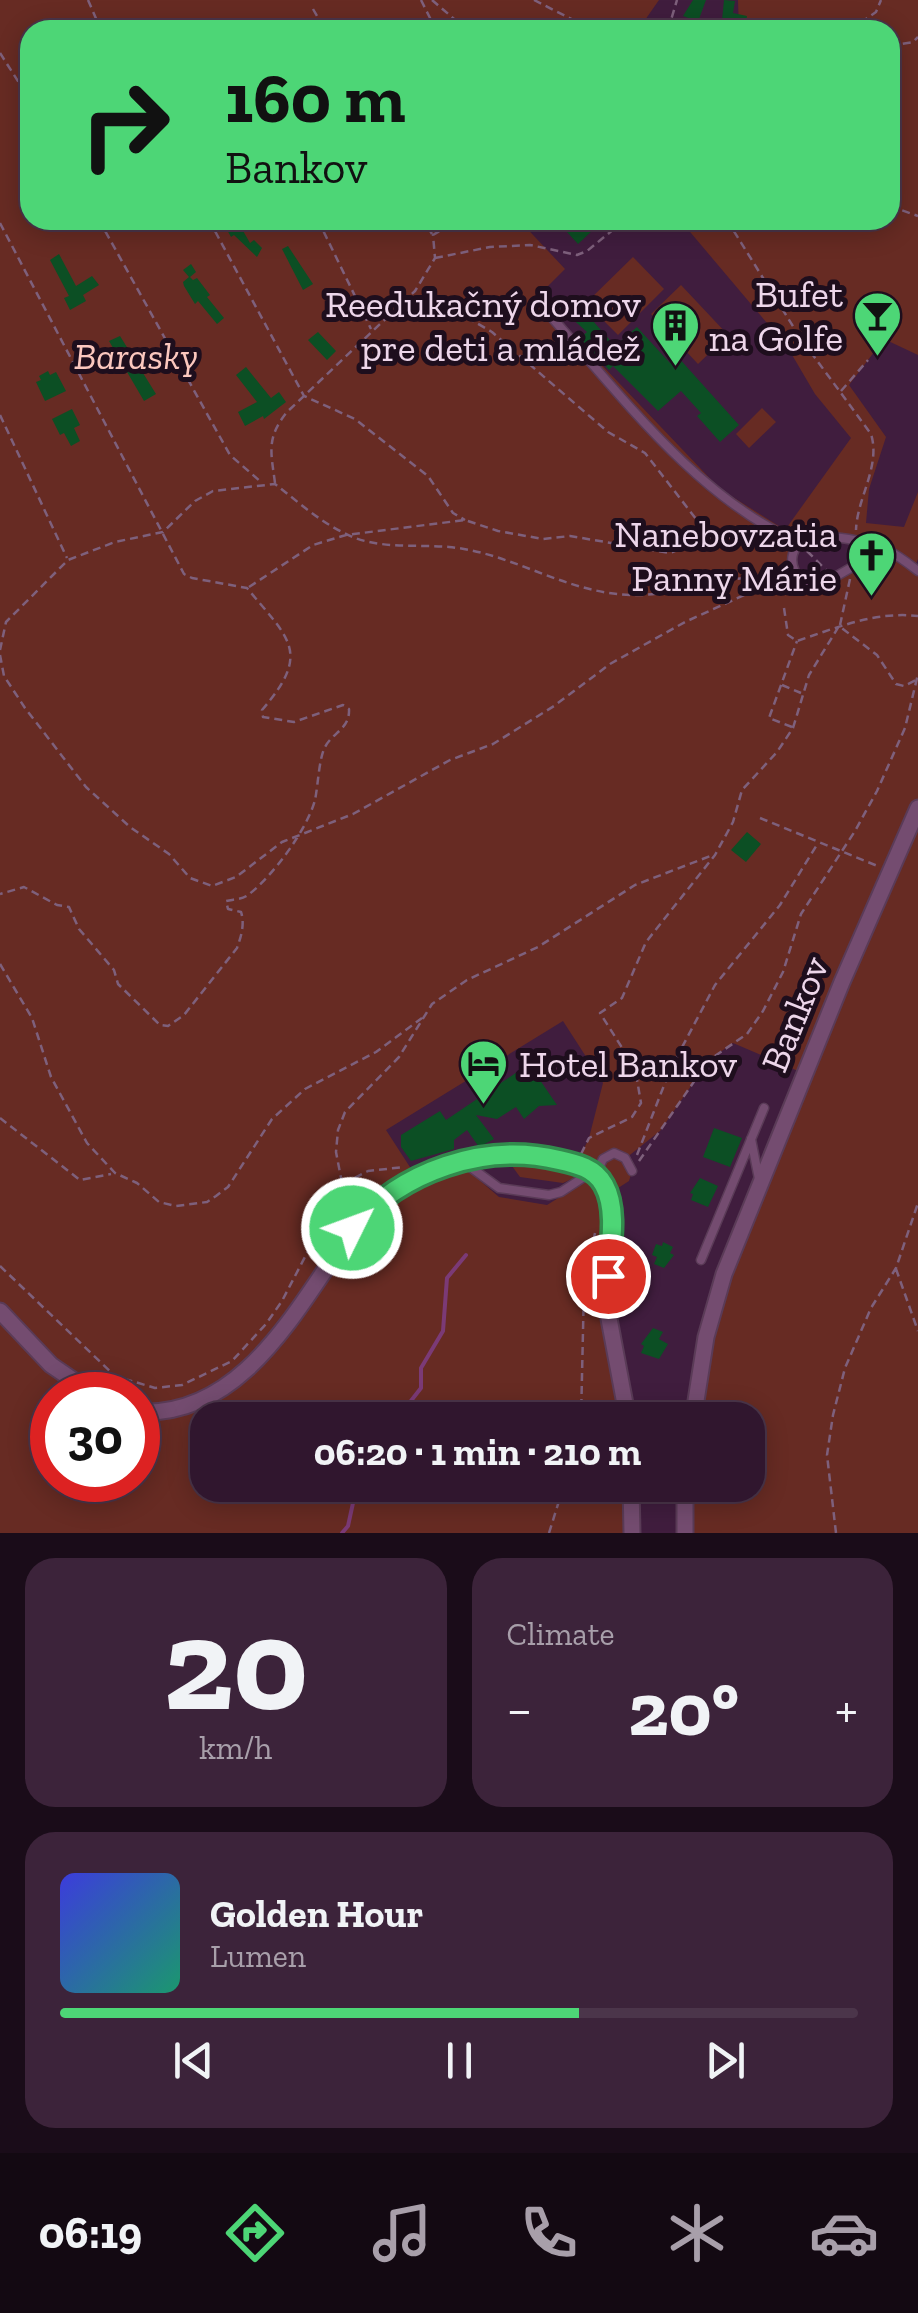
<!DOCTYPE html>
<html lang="en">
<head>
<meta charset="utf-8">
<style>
	:root { --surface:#30162e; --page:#3c233a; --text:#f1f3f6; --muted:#a89faa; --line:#4b354a; --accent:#4dd676 }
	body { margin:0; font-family:"Zilla Slab",serif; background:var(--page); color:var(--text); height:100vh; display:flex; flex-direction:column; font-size:38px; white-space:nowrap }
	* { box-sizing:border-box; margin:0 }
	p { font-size:32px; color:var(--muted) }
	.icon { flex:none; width:55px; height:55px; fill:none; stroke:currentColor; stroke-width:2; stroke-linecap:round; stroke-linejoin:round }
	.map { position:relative; height:1533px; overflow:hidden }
	.sheet { display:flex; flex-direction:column; gap:25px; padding:25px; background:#1a0c19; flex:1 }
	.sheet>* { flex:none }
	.top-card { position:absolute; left:20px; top:20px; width:880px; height:210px; border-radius:30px; box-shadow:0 5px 25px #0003,0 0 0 2px var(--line); background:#4dd676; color:#111; overflow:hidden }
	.speed { position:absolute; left:30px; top:1372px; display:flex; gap:20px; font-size:50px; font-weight:700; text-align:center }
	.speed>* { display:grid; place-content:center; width:130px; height:130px; border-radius:50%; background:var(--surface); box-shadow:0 5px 25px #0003,0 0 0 2px var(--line); line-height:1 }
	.speed .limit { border:15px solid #d22; background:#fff; color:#111 }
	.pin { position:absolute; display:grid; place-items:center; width:85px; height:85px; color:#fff; margin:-42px; border:5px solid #fff; border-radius:50%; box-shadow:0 2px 10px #0007 }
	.me { position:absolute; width:110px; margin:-55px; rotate:48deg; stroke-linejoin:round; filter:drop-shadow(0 0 8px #0008) }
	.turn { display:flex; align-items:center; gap:35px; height:210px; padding:0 40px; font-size:45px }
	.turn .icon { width:130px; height:130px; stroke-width:2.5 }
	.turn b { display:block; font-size:70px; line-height:85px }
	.big { font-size:75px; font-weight:700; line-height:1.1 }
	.sheet .widget { flex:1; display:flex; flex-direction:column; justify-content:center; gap:15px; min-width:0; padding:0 35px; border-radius:30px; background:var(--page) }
	.sheet .dial { align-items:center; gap:0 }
	.dial b { font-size:130px; line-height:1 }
	.song { display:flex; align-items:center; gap:30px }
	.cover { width:120px; height:120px; border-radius:15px; background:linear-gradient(135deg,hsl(240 70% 55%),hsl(160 70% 35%)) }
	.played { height:10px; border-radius:5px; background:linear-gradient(90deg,var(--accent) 65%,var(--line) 65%) }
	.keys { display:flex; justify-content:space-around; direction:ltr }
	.heat { display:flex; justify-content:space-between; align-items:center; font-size:55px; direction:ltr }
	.sheet .tiles { flex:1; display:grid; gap:25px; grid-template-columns:1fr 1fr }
	.widget:last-child { grid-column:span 2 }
	.trip { position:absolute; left:190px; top:1402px; width:575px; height:100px; border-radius:30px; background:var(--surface); box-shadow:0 5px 25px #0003,0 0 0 2px var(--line); font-weight:700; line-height:100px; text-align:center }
	.tabs { display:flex; height:160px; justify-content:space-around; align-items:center; background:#130912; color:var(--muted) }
	.tabs .icon { width:70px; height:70px }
	.tabs .selected { color:var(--accent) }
	.tabs b { font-size:45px; color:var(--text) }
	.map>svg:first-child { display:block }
	.green { fill:#672b23; fill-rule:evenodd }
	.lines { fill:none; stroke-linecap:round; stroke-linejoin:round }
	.stream { stroke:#7b3a76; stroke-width:4 }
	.building { fill:#0c4f24 }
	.lane-casing { stroke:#5a3b57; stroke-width:11 }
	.street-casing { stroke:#5a3b57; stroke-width:19 }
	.path { stroke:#7e607c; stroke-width:2.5; stroke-dasharray:8 5; stroke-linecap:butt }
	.lane { stroke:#744c70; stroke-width:8 }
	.street { stroke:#744c70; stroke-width:15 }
	.route-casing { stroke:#328b4d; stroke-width:25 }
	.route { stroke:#4dd676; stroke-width:18 }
	.labels { text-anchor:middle; stroke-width:10; stroke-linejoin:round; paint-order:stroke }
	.poi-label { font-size:38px; fill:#edd6ea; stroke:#1e0e1d; text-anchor:end }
	.park-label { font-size:38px; font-style:italic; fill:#fbc7be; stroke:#1e0e1d }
	.street-label { font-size:38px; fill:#edd6ea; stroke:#1e0e1d }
</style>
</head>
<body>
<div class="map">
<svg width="918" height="1533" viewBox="0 0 918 1533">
	<rect width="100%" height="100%" fill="#401d3e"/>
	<path class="green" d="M 0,0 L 659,0 L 638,30 L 30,30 L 30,220 L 519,220 L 565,269 L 537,297 L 720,489 L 785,530 L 851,438 L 815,394 L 788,348 L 680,220 L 890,220 L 890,175 L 902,125 L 890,119 L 890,30 L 739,30 L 738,0 L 918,0 L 918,355 L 884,339 L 849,385 L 886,437 L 869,489 L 866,523 L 904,527 L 918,492 L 918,559 L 914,568 L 918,571 L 918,1533 L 685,1533 L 685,1485 L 748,1485 L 748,1420 L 693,1420 L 706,1337 L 805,1074 L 733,1043 L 709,1060 L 660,1131 L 626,1158 L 632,1171 L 629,1181 L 615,1190 L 608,1189 L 607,1308 L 628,1420 L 208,1420 L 208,1485 L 631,1485 L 632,1533 L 0,1533 ZM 824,537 L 883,549 L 813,587 L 794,570 L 799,543 ZM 563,1021 L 603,1083 L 589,1138 L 577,1163 L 462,1161 L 417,1178 L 386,1130 ZM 489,1165 L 512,1166 L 520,1177 L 563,1183 L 574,1178 L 584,1182 L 547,1205 L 499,1197 L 470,1172 ZM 52,1395 L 138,1395 L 138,1480 L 52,1480 Z
		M 633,257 L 664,289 L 618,335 L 586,303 Z
		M 681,285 L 728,335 L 698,364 L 651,314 Z
		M 762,408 L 776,422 L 749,448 L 736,434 Z"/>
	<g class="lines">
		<path class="stream" d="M 396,1420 L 421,1388 L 421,1368 L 443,1331 L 447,1278 L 466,1255
			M 342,1533 L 348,1526 L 353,1503 L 370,1485"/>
	</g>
	<path class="building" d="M 693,0 L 706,0 L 695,30 L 687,30 L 691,19 L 683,16 Z
		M 724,0 L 735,1 L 733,13 L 747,16 L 745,30 L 721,30 Z
		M 556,220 L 584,220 L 593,230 L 578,244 Z
		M 238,222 L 250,243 L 254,240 L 262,248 L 257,257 L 234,235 L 231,237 L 226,228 Z
		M 288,246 L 313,284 L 303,290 L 282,249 Z
		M 59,254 L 76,286 L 92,276 L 99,285 L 83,295 L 86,301 L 70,310 L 64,298 L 69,296 L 50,260 Z
		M 191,264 L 196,272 L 190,277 L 193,280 L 197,278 L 210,295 L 207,297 L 224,318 L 217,324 L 198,301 L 195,304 L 184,286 L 183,282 L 189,277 L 183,270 Z
		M 571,296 L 615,346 L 637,327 L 670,363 L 677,356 L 739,425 L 720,442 L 697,416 L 701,413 L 681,391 L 658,411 L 613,366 L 609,370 L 580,338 L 587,332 L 559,307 Z
		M 318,332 L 336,351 L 327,360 L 308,340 Z
		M 120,336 L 156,394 L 144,401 L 109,341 Z
		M 246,367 L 271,398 L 279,392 L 286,402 L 264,419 L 263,416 L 245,426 L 238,412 L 257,402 L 236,375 Z
		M 48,371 L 50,375 L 56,372 L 66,391 L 45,401 L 36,382 L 41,380 L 39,376 Z
		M 72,409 L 80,425 L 74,428 L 80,441 L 71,446 L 64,433 L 60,435 L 52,419 Z
		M 747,832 L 761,844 L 746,862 L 731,850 Z
		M 529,1064 L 557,1105 L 539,1106 L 524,1119 L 516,1107 L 497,1119 L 476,1115 L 494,1139 L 479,1147 L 467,1130 L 454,1140 L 454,1149 L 411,1161 L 401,1147 L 401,1135 L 440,1111 L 446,1120 Z
		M 714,1128 L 742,1138 L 730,1167 L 703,1157 Z
		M 700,1178 L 718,1186 L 708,1207 L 691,1200 L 693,1194 L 690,1193 Z
		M 663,1242 L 673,1247 L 670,1253 L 674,1255 L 664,1268 L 654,1264 L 657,1257 L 652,1255 L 656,1244 L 662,1246 Z
		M 653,1328 L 663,1332 L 659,1339 L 668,1344 L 659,1359 L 641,1353 L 644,1346 L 641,1344 Z"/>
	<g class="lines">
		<defs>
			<path id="lane" d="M 547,312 C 621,395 695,496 799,543
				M 884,549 L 819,586 L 802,582 C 795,574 790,565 793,554 C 800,524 866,541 885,549 C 898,555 908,563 918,571
				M 751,1139 L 759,1179
				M 462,1161 L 499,1188 L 549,1195 L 561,1192 L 584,1177 L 596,1174 L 603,1159 L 614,1153 L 625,1158 L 632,1171
				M 701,1260 L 764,1108"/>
			<path id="street" d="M 0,1311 L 51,1365 L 95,1395
				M 138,1412 C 229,1417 282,1334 327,1267 C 338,1251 347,1232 361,1217 C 419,1158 510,1140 587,1168 L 602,1180 L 611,1211 L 607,1308 L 628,1420
				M 693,1420 L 706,1337 L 724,1274 L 842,982 L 918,808
				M 631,1485 L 632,1533
				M 685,1533 L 685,1485"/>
		</defs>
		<use href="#lane" class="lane-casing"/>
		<use href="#street" class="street-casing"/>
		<path class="path" d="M 88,0 L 101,30
			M 421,0 L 436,30
			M 432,0 L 467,30
			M 534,0 L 593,30
			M 313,9 L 325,30
			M 668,30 L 677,0
			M 850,30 L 876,12 L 881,0
			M 890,46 L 913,42 L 918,37
			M 0,53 L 30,100
			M 890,206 L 918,216
			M 99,220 L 230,455 L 261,482
			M 209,220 L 304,396 L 355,419 L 428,476 L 453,513 L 465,520
			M 318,220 L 371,329
			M 423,220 L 432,234
			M 727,220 L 799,336 L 871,434 C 881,466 857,498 856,530
			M 0,223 L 184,574 L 192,578 L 247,588 C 289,639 312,652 262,710 L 263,717 L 294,722 L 343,705 L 349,709 C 350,729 333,732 325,747 C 319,758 318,786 315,800 C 307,830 272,877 248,895 C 241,900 233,899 226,901 L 228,909 L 241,912 C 245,924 241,937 237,948 L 184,1015 L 168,1026 L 160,1025 L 118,984 L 114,970 L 79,929 L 69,907 L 57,905 L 24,887 L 0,894
			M 435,258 L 490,247 L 530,245 L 577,255 L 587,251 L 625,220
			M 394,313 L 424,302 L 451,308 L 492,332 L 608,432 L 645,453 L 710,537 L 722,541 L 736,534 L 766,538
			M 841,391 L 868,360
			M 0,415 L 67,558
			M 275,483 C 271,452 266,438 287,412 L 415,291 L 435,258 L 433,235 L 458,220
			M 807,551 L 826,570
			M 249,587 L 313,545 L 346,535 L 465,520 L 498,531 L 543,539 L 570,536 L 670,553 L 710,537
			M 784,608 L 788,635 L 797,641 C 836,628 875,611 918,616
			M 840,625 L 850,579
			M 0,650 L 6,622 L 68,560 L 115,542 L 163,532 L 195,501 L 213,491 L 275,484 C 297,501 319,521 344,533 C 376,550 414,544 449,547 C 516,553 569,597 641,595 C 687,593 731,576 778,574
			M 0,655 L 4,676 L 25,708 L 86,787 L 130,827 L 169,854 L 190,878 L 212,886 L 236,877 L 282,842 L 353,814 L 450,760 L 493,744 L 554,706 L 610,664 L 685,622 L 751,592 L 778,574
			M 782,685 L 801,693
			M 792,727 L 769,718 L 797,641
			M 760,818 L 880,867
			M 0,964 L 32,1018 L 51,1077 L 87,1143 L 115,1173 L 137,1183 L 159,1202 L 176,1206 L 207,1202 L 216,1196 L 228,1187 L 272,1119 L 305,1089 L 376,1052 L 422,1018
			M 0,1118 L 80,1180 L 111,1174
			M 581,1154 L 589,1138 L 632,1117 L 641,1103 L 635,1068 L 600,1013 L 622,998 L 646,942 L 715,855 L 733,822 L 742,790 L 777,752 L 793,728 L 809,675 L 839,626 L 877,655 L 896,684 L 904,686 L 916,680
			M 637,1155 L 670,1070 L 715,985 L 780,905 L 818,843
			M 639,1161 L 709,1060 L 747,1034 L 763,1011 L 783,972 L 801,914 L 855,831 L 877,791 L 905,728 L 918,674
			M 342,1183 L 336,1152 L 338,1130 L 345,1112 L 399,1057 L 432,1004 L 467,980 L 538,947 L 635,885 L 713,855
			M 0,1266 L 115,1376 L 155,1388 L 182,1385 L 232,1361 L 266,1324 L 282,1301 L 343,1184 L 368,1171 L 404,1167
			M 896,1269 L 918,1331
			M 581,1420 L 584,1287 L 595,1233
			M 549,1533 L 564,1485
			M 836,1533 L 827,1455 L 833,1415 L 845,1368 L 871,1308 L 896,1268 L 918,1203"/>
		<use href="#lane" class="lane"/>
		<use href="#street" class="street"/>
	</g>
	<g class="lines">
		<defs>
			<path id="route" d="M 352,1228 C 402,1171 484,1142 559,1160 C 577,1164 595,1168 604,1185 C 618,1210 610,1248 608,1276"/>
		</defs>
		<use href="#route" class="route-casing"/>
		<use href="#route" class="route"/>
	</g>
	<defs>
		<symbol id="bar-pin" viewBox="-11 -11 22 30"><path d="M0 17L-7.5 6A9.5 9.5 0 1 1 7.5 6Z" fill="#4dd676" stroke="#1e0e1d"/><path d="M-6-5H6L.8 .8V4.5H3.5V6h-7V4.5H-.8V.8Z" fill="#111"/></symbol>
		<symbol id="building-pin" viewBox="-11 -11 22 30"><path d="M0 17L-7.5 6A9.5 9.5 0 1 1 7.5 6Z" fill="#4dd676" stroke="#1e0e1d"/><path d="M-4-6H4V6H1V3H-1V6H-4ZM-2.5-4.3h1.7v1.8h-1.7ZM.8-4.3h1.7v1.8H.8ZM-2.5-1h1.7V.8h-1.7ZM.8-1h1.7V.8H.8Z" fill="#111"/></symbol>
		<symbol id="church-pin" viewBox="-11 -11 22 30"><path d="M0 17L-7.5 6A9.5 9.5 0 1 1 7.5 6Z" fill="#4dd676" stroke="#1e0e1d"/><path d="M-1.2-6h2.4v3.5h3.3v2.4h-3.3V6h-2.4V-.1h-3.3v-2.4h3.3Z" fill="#111"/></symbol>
		<symbol id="hotel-pin" viewBox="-11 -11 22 30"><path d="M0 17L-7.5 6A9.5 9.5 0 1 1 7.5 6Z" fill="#4dd676" stroke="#1e0e1d"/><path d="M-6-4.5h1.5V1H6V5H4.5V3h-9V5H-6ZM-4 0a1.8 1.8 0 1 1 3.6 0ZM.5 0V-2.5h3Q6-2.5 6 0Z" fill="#111"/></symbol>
	</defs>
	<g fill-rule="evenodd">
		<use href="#bar-pin" x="850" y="288" width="55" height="75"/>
		<use href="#building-pin" x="648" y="298" width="55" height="75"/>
		<use href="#church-pin" x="844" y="528" width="55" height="75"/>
		<use href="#hotel-pin" x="456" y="1036" width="55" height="75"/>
	</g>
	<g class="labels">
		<g class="poi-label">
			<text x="843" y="307">Bufet<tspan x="843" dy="44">na Golfe</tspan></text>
			<text x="641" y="317">Reedukačný domov<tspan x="641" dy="44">pre deti a mládež</tspan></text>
			<text x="837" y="547">Nanebovzatia<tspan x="837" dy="44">Panny Márie</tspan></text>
			<text x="519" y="1077" text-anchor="start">Hotel Bankov</text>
		</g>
		<g class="park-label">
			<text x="136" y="369">Barasky</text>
		</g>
		<g class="street-label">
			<text transform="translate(795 1014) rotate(-68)" y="13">Bankov</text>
		</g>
	</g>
</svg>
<div class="speed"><div class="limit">30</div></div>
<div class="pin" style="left:608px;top:1276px;background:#d93025"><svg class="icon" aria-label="arrive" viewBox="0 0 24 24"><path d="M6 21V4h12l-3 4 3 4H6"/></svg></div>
<svg class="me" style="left:352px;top:1228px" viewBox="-20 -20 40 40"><circle r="17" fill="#4dd676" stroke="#fff" stroke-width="3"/><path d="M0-11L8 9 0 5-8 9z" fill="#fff"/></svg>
<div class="trip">06:20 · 1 min · 210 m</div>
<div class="top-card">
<div class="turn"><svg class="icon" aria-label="right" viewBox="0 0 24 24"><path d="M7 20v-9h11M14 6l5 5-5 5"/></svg><div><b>160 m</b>Bankov</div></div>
</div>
</div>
<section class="sheet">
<div class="tiles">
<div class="widget dial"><b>20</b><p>km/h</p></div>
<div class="widget"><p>Climate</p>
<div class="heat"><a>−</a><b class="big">20°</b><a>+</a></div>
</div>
<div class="widget">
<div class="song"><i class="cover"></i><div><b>Golden Hour</b><p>Lumen</p></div></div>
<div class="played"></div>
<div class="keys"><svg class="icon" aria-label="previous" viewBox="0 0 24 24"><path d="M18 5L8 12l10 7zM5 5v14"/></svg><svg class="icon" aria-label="pause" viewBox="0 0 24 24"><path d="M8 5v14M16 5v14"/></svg><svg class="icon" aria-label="next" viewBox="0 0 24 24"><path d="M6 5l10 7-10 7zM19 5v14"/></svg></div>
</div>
</div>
</section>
<nav class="tabs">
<b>06:19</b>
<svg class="icon selected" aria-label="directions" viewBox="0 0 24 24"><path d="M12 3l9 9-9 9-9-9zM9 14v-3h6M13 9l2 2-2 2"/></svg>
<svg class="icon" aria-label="music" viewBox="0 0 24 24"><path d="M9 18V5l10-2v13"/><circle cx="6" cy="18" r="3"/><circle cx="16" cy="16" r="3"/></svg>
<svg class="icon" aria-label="phone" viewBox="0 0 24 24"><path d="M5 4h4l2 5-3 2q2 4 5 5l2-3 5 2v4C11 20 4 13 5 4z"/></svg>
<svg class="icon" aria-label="climate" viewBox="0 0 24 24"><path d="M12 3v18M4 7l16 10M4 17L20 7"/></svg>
<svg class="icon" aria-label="car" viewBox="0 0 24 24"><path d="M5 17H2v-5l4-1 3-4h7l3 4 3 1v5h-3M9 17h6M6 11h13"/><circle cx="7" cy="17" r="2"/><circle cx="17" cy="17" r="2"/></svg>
</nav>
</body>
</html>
